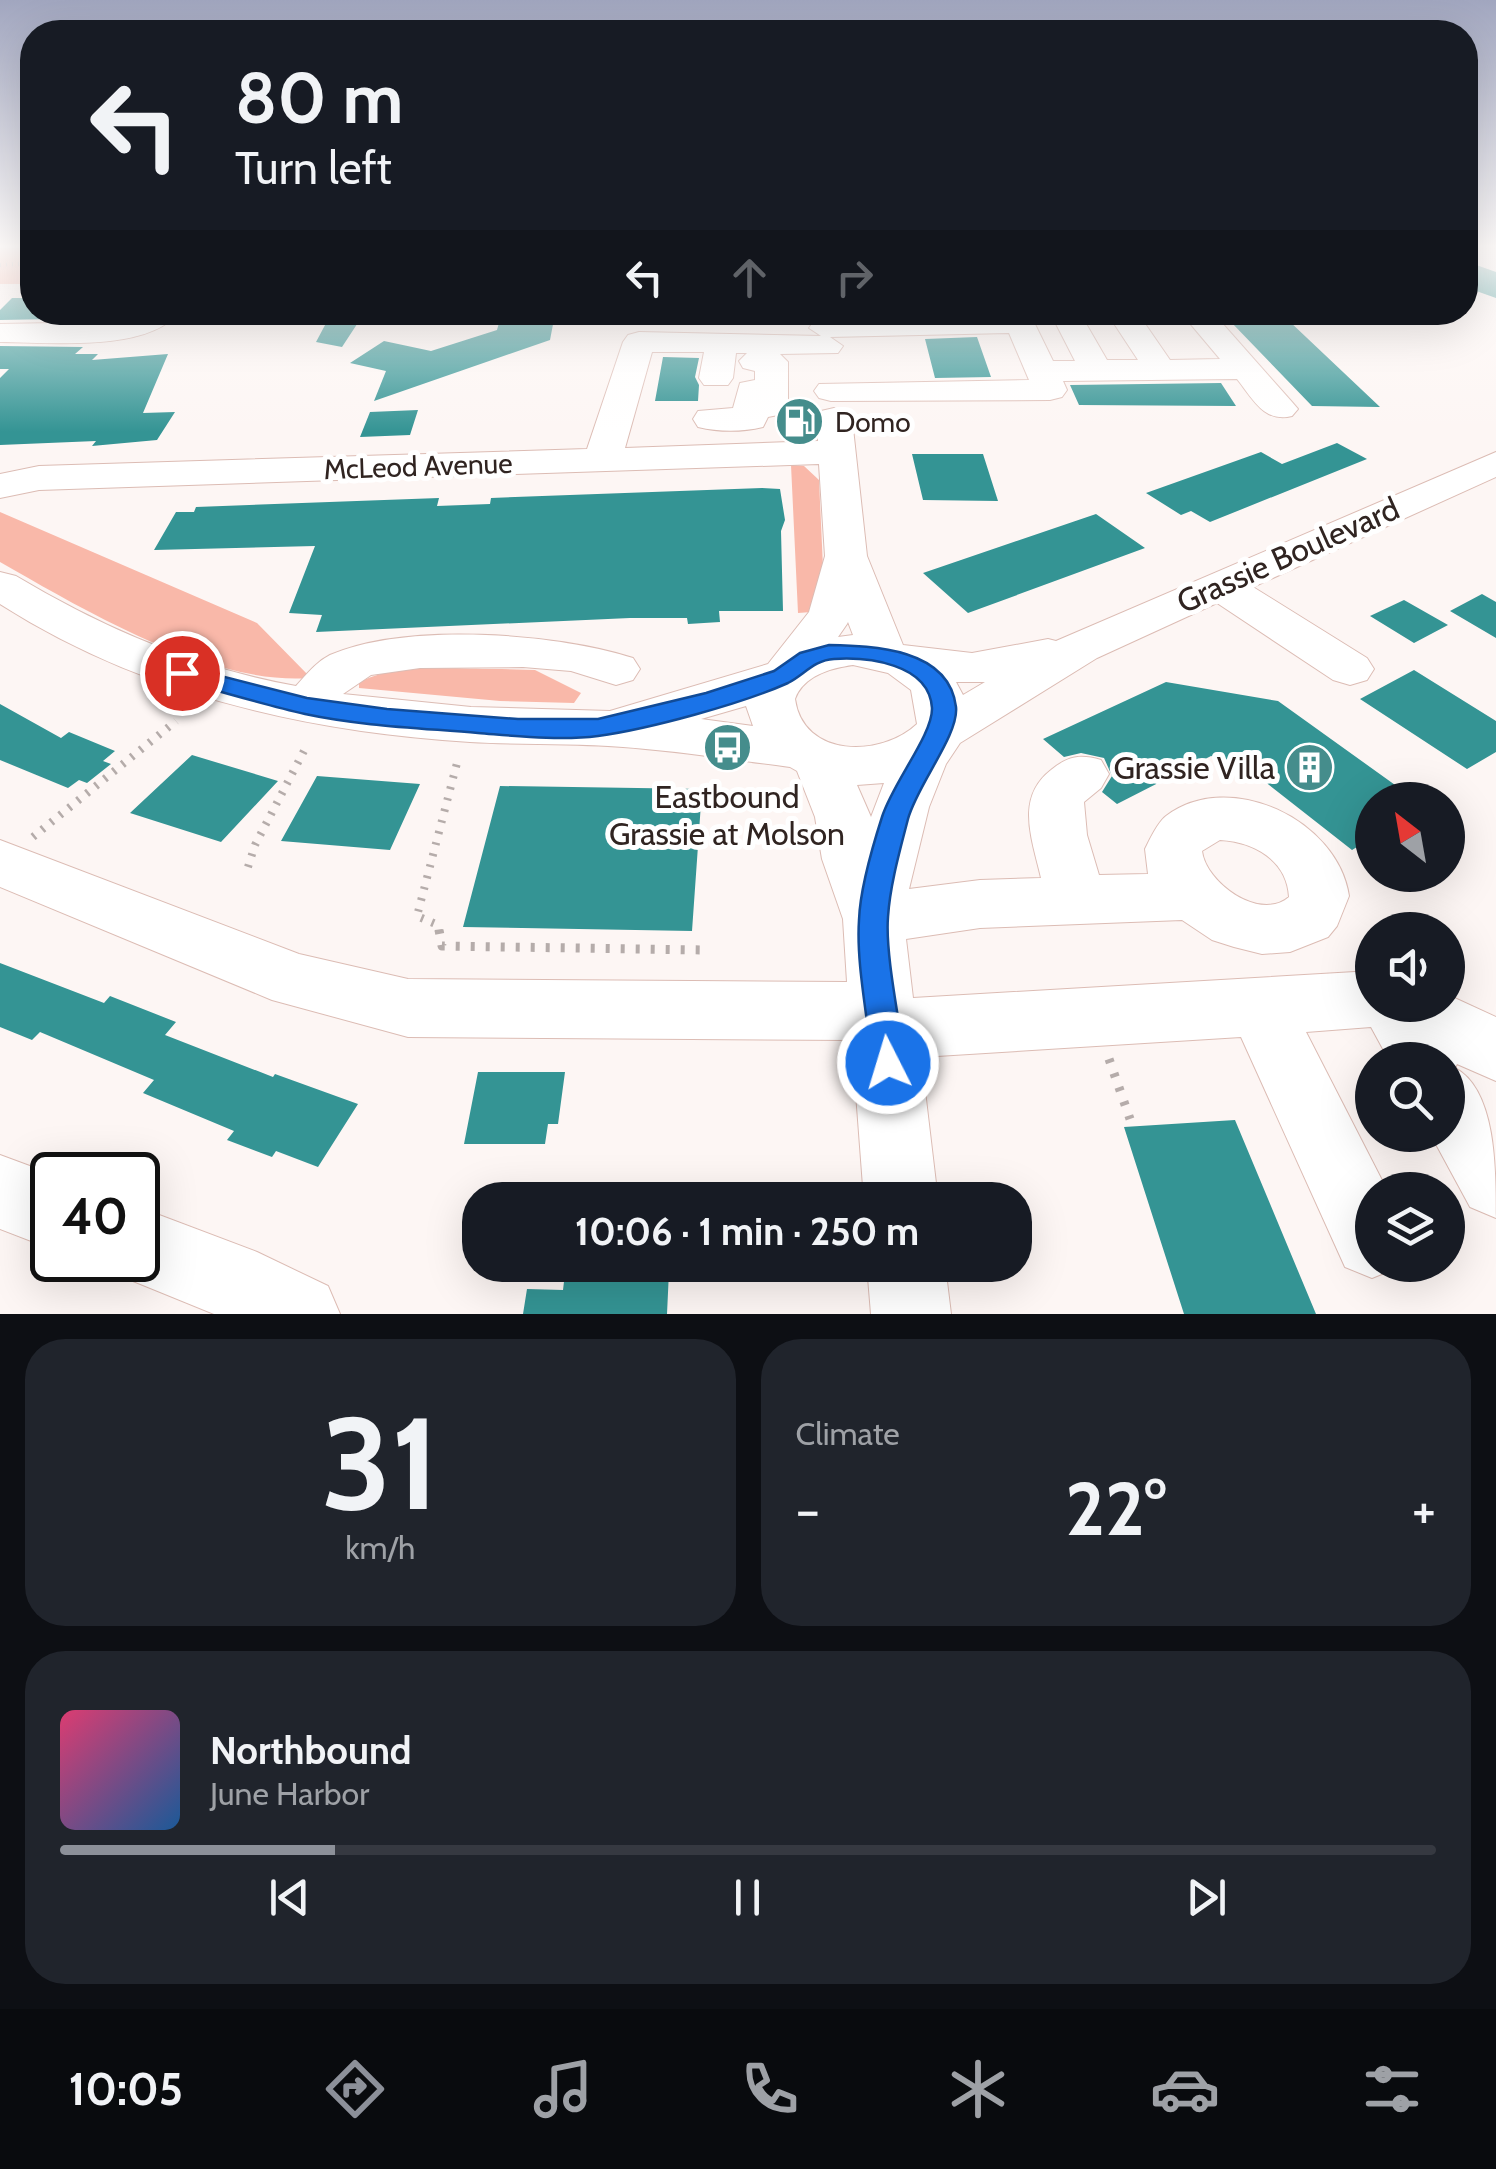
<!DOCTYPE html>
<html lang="en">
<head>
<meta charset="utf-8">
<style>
	:root { --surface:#171b24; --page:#20242c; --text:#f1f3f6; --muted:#9ea1a6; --line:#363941; --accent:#8c9099 }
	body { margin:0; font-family:Cabin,sans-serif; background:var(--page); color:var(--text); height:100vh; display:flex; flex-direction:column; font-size:38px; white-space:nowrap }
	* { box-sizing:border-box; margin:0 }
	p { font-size:32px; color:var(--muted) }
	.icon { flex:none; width:55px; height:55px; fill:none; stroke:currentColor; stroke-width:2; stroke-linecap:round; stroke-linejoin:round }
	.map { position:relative; height:1314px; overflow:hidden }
	.sheet { display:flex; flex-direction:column; gap:25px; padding:25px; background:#0d0f14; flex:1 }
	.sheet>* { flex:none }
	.guide { position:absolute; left:20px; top:20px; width:1458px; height:305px; border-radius:40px; box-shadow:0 10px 40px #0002; background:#171b24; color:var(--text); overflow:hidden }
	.needle { width:65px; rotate:329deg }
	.tools { position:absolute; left:1355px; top:782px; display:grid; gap:20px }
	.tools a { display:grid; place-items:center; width:110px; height:110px; border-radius:50%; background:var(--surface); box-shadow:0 10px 40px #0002; font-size:50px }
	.speed { position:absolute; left:30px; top:1152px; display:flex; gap:20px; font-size:50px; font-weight:700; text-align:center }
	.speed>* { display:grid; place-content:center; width:130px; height:130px; border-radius:50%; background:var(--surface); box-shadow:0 10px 40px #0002; line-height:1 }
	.speed .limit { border:5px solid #111; border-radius:15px; background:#fff; color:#111 }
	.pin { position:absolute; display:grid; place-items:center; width:85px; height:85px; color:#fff; margin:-42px; border:5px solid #fff; border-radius:50%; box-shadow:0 2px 10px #0007 }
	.me { position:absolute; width:110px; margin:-55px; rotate:355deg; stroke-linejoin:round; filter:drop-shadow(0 0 8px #0008) }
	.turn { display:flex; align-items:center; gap:35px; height:210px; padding:0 50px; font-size:45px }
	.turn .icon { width:130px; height:130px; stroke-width:2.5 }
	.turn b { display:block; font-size:70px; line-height:85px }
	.lanes { display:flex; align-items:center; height:95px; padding:0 50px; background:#0003; justify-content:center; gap:50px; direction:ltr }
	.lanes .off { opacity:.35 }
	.big { font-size:75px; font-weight:800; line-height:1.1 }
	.sheet .tile { flex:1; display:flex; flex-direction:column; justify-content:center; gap:15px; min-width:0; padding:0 35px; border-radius:40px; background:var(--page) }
	.sheet .dial { align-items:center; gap:0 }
	.dial b { font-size:130px; line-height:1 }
	.song { display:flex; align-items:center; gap:30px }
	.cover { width:120px; height:120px; border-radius:15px; background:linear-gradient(135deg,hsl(340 70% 55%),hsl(210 70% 35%)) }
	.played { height:10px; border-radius:5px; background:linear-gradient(90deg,var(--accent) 20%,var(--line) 20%) }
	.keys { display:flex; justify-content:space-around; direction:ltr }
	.heat { display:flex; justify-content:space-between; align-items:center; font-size:55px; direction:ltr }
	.sheet .tiles { flex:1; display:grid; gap:25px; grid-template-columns:1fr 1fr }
	.tile:last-child { grid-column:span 2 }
	.trip { position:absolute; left:462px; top:1182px; width:570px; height:100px; border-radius:40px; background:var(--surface); box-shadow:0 10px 40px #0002; font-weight:800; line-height:100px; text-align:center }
	.tab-bar { display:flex; height:160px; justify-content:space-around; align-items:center; background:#090b0e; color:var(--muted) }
	.tab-bar .icon { width:70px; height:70px }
	.tab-bar .active { color:var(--accent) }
	.tab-bar b { font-size:45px; color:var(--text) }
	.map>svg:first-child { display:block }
	.green { fill:#f9b8a9 }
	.building { fill:#349494 }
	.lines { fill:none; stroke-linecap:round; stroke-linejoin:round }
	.minor-casing { stroke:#dcbcb4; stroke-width:2 }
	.path-far2 { stroke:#b5acaa; stroke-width:4; stroke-dasharray:1 5; stroke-linecap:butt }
	.path-far1 { stroke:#b5acaa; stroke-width:8; stroke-dasharray:2.5 9; stroke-linecap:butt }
	.path { stroke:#b5acaa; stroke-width:9; stroke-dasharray:4 11; stroke-linecap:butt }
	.minor { fill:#fff; fill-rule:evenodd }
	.route { fill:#1a73e8; stroke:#114b97; stroke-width:2.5 }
	.labels { text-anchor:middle; stroke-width:10; stroke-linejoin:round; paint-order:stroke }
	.far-poi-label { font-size:28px; fill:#302421; stroke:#fff; text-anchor:start }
	.far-street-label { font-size:28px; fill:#302421; stroke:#fff }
	.street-label { font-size:32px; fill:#302421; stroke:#fff }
	.poi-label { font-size:32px; fill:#302421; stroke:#fff; text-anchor:end }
</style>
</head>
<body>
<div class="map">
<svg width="1496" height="1314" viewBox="0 0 1496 1314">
	<rect width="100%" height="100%" fill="#fdf6f4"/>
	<path class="green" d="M 0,248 L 32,248 L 32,284 L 0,284 Z
		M 791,465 L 804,466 L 819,480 L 825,611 L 798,613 Z
		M 0,512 L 257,623 L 311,678 C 211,686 86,611 0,562 Z
		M 502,669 L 535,670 L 581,693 L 574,703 L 500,701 L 359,688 L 359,683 C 392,662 463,670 502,669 Z"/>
	<path class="building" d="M 1465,261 L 1496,272 L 1496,298 L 1465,287 Z
		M 12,298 L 32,298 L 32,312 L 120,312 L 109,318 L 0,320 L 0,310 Z
		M 332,312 L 365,312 L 342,347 L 316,342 Z
		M 502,312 L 555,314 L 550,340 L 374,401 L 386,371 L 350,363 L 384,341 L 431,351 L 497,330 Z
		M 1288,320 L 1380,407 L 1312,406 L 1230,321 Z
		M 977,337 L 991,377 L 935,378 L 925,339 Z
		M 0,346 L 83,347 L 75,354 L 98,354 L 92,360 L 168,354 L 143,413 L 175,412 L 157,440 L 92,446 L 96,441 L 0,445 L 0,378 L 9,369 L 0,369 Z
		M 663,357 L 699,358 L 695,377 L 699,385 L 698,401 L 655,401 Z
		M 1221,383 L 1236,406 L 1079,405 L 1070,385 Z
		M 418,410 L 410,435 L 360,437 L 370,412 Z
		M 1337,443 L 1367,459 L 1210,522 L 1191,511 L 1181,515 L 1146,493 L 1261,452 L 1282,464 Z
		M 912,454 L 983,454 L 998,501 L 923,500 Z
		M 762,488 L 780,489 L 785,520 L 781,531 L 783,611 L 719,611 L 720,622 L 688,624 L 687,618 L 630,618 L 316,632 L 322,615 L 289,613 L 315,546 L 154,550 L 176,512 L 194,512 L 196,507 L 439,498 L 437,506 L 490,504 L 491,498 Z
		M 1096,514 L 1145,548 L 968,613 L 923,573 Z
		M 1482,594 L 1496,602 L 1496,638 L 1450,611 Z
		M 1404,600 L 1448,625 L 1414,643 L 1370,616 Z
		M 1414,670 L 1496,721 L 1496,752 L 1467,769 L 1360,699 Z
		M 1166,682 L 1278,701 L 1416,800 L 1372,800 L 1372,838 L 1352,850 L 1241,763 L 1211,756 L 1117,804 L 1102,792 L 1112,776 L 1104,758 L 1081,753 L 1064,757 L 1043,739 Z
		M 0,704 L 61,738 L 69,732 L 115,751 L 103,761 L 111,764 L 87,783 L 79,780 L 68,788 L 0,760 Z
		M 192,755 L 278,781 L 221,842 L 130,813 Z
		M 317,776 L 420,784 L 390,850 L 281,841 Z
		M 500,786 L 702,789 L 692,931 L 463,927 Z
		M 0,963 L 104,1003 L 110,996 L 176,1022 L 165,1035 L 273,1077 L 275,1074 L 358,1104 L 318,1167 L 276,1151 L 272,1157 L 227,1140 L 234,1131 L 143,1093 L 154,1080 L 40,1032 L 32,1040 L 0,1027 Z
		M 478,1072 L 565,1072 L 558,1124 L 548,1124 L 545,1144 L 464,1144 Z
		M 1235,1120 L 1316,1314 L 1184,1314 L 1124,1127 Z
		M 566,1265 L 648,1265 L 648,1271 L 669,1271 L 667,1314 L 523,1314 L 527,1289 L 563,1290 Z"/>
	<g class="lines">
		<defs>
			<path id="minor" d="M 143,312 L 179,312 C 148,353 46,342 0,342 L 0,324 L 110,322 Z
				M 442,312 C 434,323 426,323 414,320 L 410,314 Z
				M 1206,312 L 1214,314 L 1292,402 L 1298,409 L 1292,416 C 1264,423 1253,399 1237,379 L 1063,381 L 1067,390 L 1062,397 L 1050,400 L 831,401 L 819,398 L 814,391 L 819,384 L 1029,380 L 1009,333 L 830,337 L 843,346 L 838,353 L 780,354 L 788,362 L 788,407 L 783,414 L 768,417 L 763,427 C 742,432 719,432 698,427 L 693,419 L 698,411 L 733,408 L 740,383 L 755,380 L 755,371 L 743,368 L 739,361 L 747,353 L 736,353 L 733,378 L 728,385 L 704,385 L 699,378 L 704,352 L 652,352 L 625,448 L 818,441 L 816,419 L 821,411 L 834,408 L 847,411 L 852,419 L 867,556 L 903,645 L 972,653 L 1048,639 L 1056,641 L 1496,452 L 1496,477 L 1253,587 L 1367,658 L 1374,669 L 1367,680 L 1350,685 L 1333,680 L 1217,603 L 1097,658 L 960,743 L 946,764 L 929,807 L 909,889 L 980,880 L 1041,878 C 1032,839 1015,798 1051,770 C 1068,756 1080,754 1101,760 L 1109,774 L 1101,788 L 1084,802 L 1087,835 L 1099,875 L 1148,874 L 1145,849 C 1150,839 1157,823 1166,816 C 1229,768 1338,820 1349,896 L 1337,926 L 1328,937 L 1290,952 L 1262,954 L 1234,947 L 1212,940 L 1182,920 L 980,928 L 906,939 L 913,998 L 1372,971 L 1372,1005 L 1448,1005 L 1448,995 L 1496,1017 L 1496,1081 L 1457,1064 L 1455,1068 C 1496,1090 1496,1168 1496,1218 L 1470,1207 L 1431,1135 L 1448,1135 L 1448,1060 L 1389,1060 L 1371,1027 L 1306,1032 L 1387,1190 L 1372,1190 L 1372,1265 L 1399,1267 L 1372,1278 L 1345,1267 L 1241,1037 L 921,1057 L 938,1200 L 864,1200 L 852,1040 L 408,1037 L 272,1000 L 0,887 L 0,840 L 299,954 L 408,979 L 847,982 L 843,919 L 822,859 L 815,817 L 797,771 L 790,767 C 734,760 679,751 623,747 C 572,743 521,745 470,742 C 305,732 141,694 0,604 L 0,572 L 16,576 C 103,628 195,668 296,686 C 306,675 316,662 330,655 C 406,622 555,633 633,658 L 640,669 L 633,680 L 616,685 L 571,671 L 523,667 L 420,668 L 371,675 L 343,694 L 471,707 L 610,711 L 768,664 L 809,612 L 825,556 L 819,464 L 39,490 L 0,498 L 0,474 L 39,466 L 587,449 L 623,342 L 628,335 L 639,332 L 821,336 L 809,328 L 814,321 L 825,319 L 1020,314 L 1031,316 L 1053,361 L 1075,361 L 1055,322 L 1059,315 L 1081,315 L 1107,360 L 1138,360 L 1113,322 L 1117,315 L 1139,315 L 1170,360 L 1220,359 L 1188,321 L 1192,314 ZM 848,622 L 853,635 L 838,637 L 847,624 ZM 853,665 L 888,673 L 911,690 L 917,724 C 881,758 803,758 795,699 C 803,676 831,668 853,665 ZM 956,682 L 985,682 L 963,695 ZM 746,706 L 753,726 L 701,719 ZM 884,783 L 871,817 L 857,785 ZM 1220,840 C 1254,842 1287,860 1289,897 C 1260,922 1206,883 1202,851 Z
				M 0,1155 L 54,1175 L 52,1249 L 0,1229 Z
				M 138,1207 L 257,1252 L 328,1286 L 340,1314 L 214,1314 L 111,1272 L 106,1260 L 138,1260 Z
				M 867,1265 L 945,1265 L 951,1314 L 871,1314 Z"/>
		</defs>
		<use href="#minor" class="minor-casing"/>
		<path class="path-far2" d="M 0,265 L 32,263"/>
		<path class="path-far1" d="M 33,837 L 176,721
			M 248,867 L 255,845 L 306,747
			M 439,932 L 438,925 L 417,916 L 457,763"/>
		<path class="path" d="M 439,930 L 442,946 L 704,950
			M 1109,1059 L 1130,1119"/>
		<use href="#minor" class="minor"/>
	</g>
	<linearGradient id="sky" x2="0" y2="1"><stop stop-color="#a1a6bf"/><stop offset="0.57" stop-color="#fefbfa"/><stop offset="1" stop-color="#fefbfa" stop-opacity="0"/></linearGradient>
	<rect width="1496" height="432" fill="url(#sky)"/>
	<path class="route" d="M 829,645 C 873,646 949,648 956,707 C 959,735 917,785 908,819 C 900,850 890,885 888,917 C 885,954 900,1023 905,1063 L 900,1073 L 888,1078 L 877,1073 L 872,1063 C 868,1018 856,964 859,920 C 860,891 873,845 882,817 C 892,784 933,734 932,708 C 929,663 867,657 834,659 C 814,660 804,675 788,683 C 741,704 649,729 598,736 C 560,741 516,736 478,733 C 420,728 361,726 305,714 C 261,704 217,690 173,679 L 170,673 L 182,666 L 307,698 L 387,709 L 518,719 L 598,719 L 706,693 L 774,671 L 800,653 Z"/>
	<defs>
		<symbol id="fuel-disc" viewBox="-11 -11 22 22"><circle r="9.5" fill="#458d8c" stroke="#fff"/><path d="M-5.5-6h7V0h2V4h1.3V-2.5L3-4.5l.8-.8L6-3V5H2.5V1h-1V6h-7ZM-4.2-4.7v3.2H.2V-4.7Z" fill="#fff"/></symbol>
		<symbol id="bus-disc" viewBox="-11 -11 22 22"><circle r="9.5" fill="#458d8c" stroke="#fff"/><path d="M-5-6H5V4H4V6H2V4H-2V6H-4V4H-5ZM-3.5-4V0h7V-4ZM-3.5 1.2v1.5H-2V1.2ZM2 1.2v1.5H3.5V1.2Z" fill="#fff"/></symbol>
		<symbol id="building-disc" viewBox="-11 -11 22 22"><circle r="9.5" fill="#458d8c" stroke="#fff"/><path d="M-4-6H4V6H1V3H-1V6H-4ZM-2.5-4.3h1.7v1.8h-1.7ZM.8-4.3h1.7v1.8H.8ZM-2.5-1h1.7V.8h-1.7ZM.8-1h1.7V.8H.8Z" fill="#fff"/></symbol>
	</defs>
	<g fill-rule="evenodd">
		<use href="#fuel-disc" x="772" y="394" width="55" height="55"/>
		<use href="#bus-disc" x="700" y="720" width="55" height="55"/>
		<use href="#building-disc" x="1282" y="740" width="55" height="55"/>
	</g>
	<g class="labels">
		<g class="far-poi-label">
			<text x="835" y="432">Domo</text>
		</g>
		<g class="far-street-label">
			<text transform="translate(418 466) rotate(-2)" y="10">McLeod Avenue</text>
		</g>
		<g class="street-label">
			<text transform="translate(1288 555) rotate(-24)" y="11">Grassie Boulevard</text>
		</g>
		<g class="poi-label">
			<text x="1275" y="779">Grassie Villa</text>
			<text x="727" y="808" text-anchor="middle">Eastbound<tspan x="727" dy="37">Grassie at Molson</tspan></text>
		</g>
	</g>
</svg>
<div class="tools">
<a><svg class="needle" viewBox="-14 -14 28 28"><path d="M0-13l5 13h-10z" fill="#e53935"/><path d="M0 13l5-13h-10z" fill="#9ea1a6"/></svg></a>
<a><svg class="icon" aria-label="sound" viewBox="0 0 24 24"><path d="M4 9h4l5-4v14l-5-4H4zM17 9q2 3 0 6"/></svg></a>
<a><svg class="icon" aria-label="search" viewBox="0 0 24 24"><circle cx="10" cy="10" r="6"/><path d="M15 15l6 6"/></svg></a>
<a><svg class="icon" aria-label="layers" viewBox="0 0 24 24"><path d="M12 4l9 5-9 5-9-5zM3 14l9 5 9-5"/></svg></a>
</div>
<div class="speed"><div class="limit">40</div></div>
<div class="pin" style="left:182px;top:673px;background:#d93025"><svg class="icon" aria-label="arrive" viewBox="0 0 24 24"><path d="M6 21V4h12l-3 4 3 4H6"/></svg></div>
<svg class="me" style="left:888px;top:1063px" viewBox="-20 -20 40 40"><circle r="17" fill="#1a73e8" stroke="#fff" stroke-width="3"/><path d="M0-11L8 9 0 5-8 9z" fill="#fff"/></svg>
<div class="trip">10:06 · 1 min · 250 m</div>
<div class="guide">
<div class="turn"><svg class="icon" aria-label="left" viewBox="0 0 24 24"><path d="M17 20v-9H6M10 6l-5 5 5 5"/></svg><div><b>80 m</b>Turn left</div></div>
<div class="lanes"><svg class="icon" aria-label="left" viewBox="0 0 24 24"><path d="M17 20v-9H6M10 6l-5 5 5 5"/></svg><svg class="icon off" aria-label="ahead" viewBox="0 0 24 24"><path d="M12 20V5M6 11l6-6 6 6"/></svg><svg class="icon off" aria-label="right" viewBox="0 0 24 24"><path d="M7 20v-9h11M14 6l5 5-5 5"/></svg></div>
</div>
</div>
<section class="sheet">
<div class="tiles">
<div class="tile dial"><b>31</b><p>km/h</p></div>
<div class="tile"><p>Climate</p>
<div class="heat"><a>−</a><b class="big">22°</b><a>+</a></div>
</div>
<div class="tile">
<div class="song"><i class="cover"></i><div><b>Northbound</b><p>June Harbor</p></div></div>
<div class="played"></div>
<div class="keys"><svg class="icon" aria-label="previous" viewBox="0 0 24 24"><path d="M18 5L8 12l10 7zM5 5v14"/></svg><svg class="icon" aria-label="pause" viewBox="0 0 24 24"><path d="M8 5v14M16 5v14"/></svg><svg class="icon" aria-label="next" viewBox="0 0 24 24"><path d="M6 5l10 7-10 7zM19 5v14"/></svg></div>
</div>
</div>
</section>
<nav class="tab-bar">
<b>10:05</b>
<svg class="icon active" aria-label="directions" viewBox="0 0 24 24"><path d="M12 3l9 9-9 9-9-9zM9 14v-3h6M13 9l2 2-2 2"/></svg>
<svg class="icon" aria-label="music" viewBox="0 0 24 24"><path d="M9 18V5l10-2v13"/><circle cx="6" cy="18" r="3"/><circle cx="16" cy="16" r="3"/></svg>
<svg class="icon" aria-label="phone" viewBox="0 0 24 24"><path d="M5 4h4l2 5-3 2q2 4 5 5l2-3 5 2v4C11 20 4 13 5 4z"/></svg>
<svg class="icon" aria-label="climate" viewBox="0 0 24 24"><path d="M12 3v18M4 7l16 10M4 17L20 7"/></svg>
<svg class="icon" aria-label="car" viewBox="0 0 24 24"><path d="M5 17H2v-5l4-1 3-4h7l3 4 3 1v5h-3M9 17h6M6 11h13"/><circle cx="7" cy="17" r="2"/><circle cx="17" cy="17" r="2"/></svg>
<svg class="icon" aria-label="filters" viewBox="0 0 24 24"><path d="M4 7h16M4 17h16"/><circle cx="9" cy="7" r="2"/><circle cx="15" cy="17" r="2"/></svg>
</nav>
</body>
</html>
